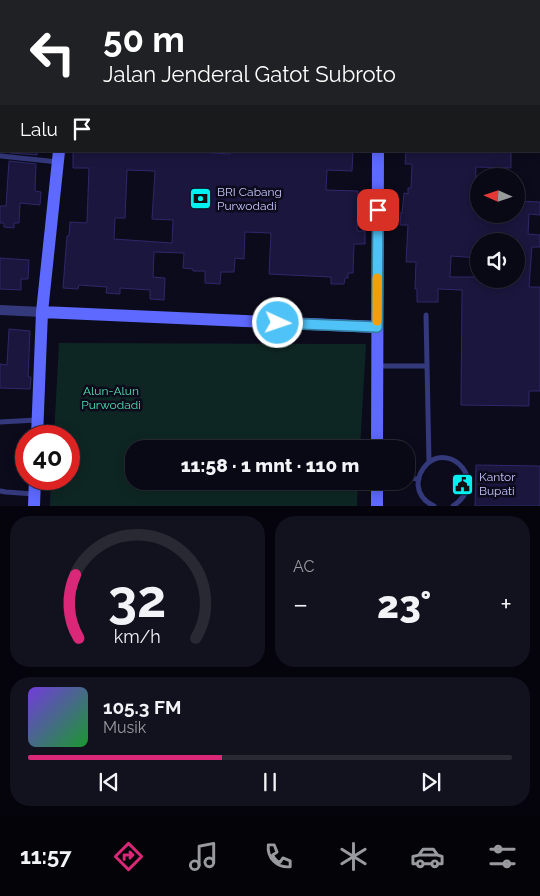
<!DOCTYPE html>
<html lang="id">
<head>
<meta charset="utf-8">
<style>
	:root { --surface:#090815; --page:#12111e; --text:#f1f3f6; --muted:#999aa0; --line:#292934; --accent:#db2777 }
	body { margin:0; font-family:Raleway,sans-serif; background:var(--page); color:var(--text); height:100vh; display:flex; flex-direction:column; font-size:19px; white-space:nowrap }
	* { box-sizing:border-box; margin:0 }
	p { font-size:16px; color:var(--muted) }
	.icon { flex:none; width:28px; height:28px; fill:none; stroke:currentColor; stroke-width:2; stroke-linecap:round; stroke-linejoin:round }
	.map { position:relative; height:506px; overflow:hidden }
	.panel { display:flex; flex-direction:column; gap:10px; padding:10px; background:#05040c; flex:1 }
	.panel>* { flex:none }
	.banner { position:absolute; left:0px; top:0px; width:540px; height:152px; box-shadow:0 2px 12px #0003,0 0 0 1px var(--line); background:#202124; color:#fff; overflow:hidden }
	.needle { width:32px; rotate:273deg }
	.tools { position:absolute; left:470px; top:168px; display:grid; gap:10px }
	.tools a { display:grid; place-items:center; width:55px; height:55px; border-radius:50%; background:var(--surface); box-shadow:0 2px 12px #0003,0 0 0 1px var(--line); font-size:25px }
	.speed { position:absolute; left:15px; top:425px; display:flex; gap:10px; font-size:25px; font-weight:700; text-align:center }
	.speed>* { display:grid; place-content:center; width:65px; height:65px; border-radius:50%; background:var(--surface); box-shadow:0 2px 12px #0003,0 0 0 1px var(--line); line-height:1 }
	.speed .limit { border:8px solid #d22; background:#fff; color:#111 }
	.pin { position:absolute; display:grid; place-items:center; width:42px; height:42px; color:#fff; margin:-21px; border-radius:10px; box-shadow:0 2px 8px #0006 }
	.me { position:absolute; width:55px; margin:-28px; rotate:93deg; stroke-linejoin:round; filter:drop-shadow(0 0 4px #0008) }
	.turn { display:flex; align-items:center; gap:18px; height:105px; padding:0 20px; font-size:22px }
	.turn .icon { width:65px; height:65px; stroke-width:2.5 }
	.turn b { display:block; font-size:35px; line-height:42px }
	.then { display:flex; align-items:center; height:48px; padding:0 20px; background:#0003; gap:10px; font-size:19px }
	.big { font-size:38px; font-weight:800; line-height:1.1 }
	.panel .widget { flex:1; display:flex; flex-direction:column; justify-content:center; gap:8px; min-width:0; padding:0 18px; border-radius:20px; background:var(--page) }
	.panel .dial { align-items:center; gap:0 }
	.dial svg { height:130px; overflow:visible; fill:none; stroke:var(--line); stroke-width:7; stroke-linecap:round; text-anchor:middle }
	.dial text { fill:var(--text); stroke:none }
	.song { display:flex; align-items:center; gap:15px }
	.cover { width:60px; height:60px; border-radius:8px; background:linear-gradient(135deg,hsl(260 70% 55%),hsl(130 70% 35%)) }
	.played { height:5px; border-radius:2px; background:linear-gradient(90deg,var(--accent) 40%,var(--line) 40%) }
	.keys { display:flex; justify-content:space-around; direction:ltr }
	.heat { display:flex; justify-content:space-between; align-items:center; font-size:28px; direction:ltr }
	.panel .tiles { flex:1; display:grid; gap:10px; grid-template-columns:1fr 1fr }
	.widget:last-child { grid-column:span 2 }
	.trip { position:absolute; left:125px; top:440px; width:290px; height:50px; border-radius:20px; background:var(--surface); box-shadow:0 2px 12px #0003,0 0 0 1px var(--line); font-weight:800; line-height:50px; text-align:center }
	.dock { display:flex; height:80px; justify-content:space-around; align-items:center; background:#040308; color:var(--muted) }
	.dock .icon { width:35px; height:35px }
	.dock .on { color:var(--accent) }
	.dock b { font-size:22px; color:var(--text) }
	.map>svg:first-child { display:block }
	.green { fill:#0e2623 }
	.building { fill:#1a163d; stroke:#2e286a; fill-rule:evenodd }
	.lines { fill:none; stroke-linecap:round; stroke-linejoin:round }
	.lane { stroke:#34397c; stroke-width:5 }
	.street { stroke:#34397c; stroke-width:10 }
	.secondary { stroke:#5d69ff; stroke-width:12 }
	.primary { stroke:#aa4dff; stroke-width:12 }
	.route-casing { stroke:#337fa1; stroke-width:12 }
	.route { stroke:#4fc3f7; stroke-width:9 }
	.slow { stroke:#f59e0b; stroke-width:9 }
	.labels { text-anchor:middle; stroke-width:5; stroke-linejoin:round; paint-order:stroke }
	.poi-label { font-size:12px; fill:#c6c6ff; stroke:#0c0b1c; text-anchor:start }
	.park-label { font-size:12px; fill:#50e0ae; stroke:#0c0b1c }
</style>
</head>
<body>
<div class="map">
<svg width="540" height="506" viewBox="0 0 540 506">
	<rect width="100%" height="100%" fill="#0c0b1c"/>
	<path class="green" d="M 59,343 L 366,344 L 360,449 L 134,449 L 134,481 L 358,481 L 357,506 L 50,506 L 51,479 L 69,479 L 69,436 L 54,436 Z"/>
	<path class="building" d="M 10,151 L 37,151 L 37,155 L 10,153 Z
		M 73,151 L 199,151 L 199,152 L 230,154 L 230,151 L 316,152 L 316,151 L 353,151 L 352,171 L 327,170 L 326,190 L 358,191 L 357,231 L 365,231 L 365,244 L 354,244 L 353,273 L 348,273 L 348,278 L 345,278 L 344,284 L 331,284 L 331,277 L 269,274 L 271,233 L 245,232 L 244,259 L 235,258 L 234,272 L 221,272 L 220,284 L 205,283 L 205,271 L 193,271 L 193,269 L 183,268 L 184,253 L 154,252 L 153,277 L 165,278 L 164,300 L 150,299 L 150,290 L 120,288 L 120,294 L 106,293 L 107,287 L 79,285 L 78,289 L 63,288 L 67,236 L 69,236 L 70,222 L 87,223 L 89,168 L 73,168 ZM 127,170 L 155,171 L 152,219 L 173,220 L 172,243 L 114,239 L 115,218 L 125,218 Z
		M 406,151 L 489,152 L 489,151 L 511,151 L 511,168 L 476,167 L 475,199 L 479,200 L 479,214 L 516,214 L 516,201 L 540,202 L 540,215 L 529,214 L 528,234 L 540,235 L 540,247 L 532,247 L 529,287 L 540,287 L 540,391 L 529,391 L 529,406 L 461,405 L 462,290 L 438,289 L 438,302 L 417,302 L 417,289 L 415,289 L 416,262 L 406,262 L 408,225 L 400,225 L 401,212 L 402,213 L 404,193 L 408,194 L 408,188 L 411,188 L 412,164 L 405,164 ZM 479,241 L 516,241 L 516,279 L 479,279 L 479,277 L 450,277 L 451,256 L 479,258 Z
		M 9,161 L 36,164 L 35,191 L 41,192 L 40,205 L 20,203 L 19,223 L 14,223 L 14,228 L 4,227 L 4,223 L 0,223 L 0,206 L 6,206 Z
		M 0,258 L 29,260 L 28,279 L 21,279 L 21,290 L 0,289 Z
		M 9,329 L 30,331 L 28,377 L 31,377 L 30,389 L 0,388 L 0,364 L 7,365 Z
		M 476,465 L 540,466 L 540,506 L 475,506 Z"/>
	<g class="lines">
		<path class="lane" d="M 1,156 L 58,162
			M 426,315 L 429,462
			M 377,366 L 426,366
			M 0,422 L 37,420
			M 406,478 L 419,479
			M 0,491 L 6,492 L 34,494
			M 434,506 C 425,502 419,495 418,485 C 418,477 421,470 427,464 C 451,442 489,482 453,506"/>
		<path class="street" d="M 378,0 L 378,1
			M 73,1 L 73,0
			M 0,103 L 1,103
			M 0,310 L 42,312"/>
		<path class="secondary" d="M 42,312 L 377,327
			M 37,436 L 42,312 L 59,151
			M 377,449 L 378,151
			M 377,481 L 377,506
			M 34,506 L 35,479"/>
		<path class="primary" d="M 539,46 L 540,46"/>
	</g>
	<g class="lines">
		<defs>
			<path id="route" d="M 278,323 L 377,327 L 378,210"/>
		</defs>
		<use href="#route" class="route-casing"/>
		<use href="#route" class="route"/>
		<path class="slow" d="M 377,321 L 377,278"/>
	</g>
	<defs>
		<symbol id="bank-square" viewBox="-11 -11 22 22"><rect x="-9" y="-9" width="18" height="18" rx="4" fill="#00f1f0" stroke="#0c0b1c"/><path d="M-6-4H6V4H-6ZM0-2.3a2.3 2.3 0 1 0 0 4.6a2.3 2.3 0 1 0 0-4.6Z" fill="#111"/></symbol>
		<symbol id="civic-square" viewBox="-11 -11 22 22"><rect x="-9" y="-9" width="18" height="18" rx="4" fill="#00f1f0" stroke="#0c0b1c"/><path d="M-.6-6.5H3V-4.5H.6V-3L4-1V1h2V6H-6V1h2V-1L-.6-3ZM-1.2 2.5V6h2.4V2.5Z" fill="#111"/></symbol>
	</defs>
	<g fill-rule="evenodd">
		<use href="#bank-square" x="188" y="186" width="25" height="25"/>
		<use href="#civic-square" x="450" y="472" width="25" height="25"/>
	</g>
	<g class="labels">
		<g class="poi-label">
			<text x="217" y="196">BRI Cabang<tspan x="217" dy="14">Purwodadi</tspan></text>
			<text x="479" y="481">Kantor<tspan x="479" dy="14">Bupati</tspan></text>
		</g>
		<g class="park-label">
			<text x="111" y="395">Alun-Alun<tspan x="111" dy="14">Purwodadi</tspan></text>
		</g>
	</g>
</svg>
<div class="tools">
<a><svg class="needle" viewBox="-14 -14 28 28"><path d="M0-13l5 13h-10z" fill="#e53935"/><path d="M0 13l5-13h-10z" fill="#999aa0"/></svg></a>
<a><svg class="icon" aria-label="sound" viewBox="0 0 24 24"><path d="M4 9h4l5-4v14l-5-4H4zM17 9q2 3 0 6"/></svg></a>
</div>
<div class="speed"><div class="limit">40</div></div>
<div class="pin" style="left:378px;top:210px;background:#d93025"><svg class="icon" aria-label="arrive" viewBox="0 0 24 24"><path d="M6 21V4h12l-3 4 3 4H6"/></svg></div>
<svg class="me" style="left:278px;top:323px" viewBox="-20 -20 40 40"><circle r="17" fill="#4fc3f7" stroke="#fff" stroke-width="3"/><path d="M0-11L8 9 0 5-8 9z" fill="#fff"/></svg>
<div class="trip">11:58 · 1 mnt · 110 m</div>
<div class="banner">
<div class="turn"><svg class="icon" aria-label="left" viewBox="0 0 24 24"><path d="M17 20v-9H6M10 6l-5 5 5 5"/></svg><div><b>50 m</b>Jalan Jenderal Gatot Subroto</div></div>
<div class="then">Lalu<svg class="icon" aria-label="arrive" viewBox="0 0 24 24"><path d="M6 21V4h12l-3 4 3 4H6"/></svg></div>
</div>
</div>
<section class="panel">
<div class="tiles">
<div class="widget dial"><svg viewBox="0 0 100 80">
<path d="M14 69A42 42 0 1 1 86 69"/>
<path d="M14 69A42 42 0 0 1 12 30" stroke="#db2777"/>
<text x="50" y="56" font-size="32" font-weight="700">32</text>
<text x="50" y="72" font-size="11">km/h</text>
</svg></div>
<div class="widget"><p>AC</p>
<div class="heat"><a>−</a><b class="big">23°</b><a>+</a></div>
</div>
<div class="widget">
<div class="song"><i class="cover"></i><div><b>105.3 FM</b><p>Musik</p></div></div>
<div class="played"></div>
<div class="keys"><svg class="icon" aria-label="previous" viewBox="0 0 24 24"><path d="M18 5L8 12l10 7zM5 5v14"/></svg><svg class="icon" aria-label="pause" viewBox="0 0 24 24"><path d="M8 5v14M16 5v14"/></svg><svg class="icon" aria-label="next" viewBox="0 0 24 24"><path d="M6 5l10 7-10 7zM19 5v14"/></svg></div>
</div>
</div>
</section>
<nav class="dock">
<b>11:57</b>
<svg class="icon on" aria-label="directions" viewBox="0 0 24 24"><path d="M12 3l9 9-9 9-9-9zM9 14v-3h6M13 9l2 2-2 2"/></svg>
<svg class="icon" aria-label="music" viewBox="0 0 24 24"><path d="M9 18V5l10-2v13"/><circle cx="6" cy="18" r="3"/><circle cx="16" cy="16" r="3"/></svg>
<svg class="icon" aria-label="phone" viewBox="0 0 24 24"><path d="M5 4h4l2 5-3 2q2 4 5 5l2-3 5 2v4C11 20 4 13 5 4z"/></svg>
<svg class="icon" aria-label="climate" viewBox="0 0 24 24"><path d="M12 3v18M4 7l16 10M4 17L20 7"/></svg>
<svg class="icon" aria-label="car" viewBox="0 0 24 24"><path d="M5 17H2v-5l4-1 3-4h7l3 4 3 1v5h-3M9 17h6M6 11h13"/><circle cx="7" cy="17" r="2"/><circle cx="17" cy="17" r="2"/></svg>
<svg class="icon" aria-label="filters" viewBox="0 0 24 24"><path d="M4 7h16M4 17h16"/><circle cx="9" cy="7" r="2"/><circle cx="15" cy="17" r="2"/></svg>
</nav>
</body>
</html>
